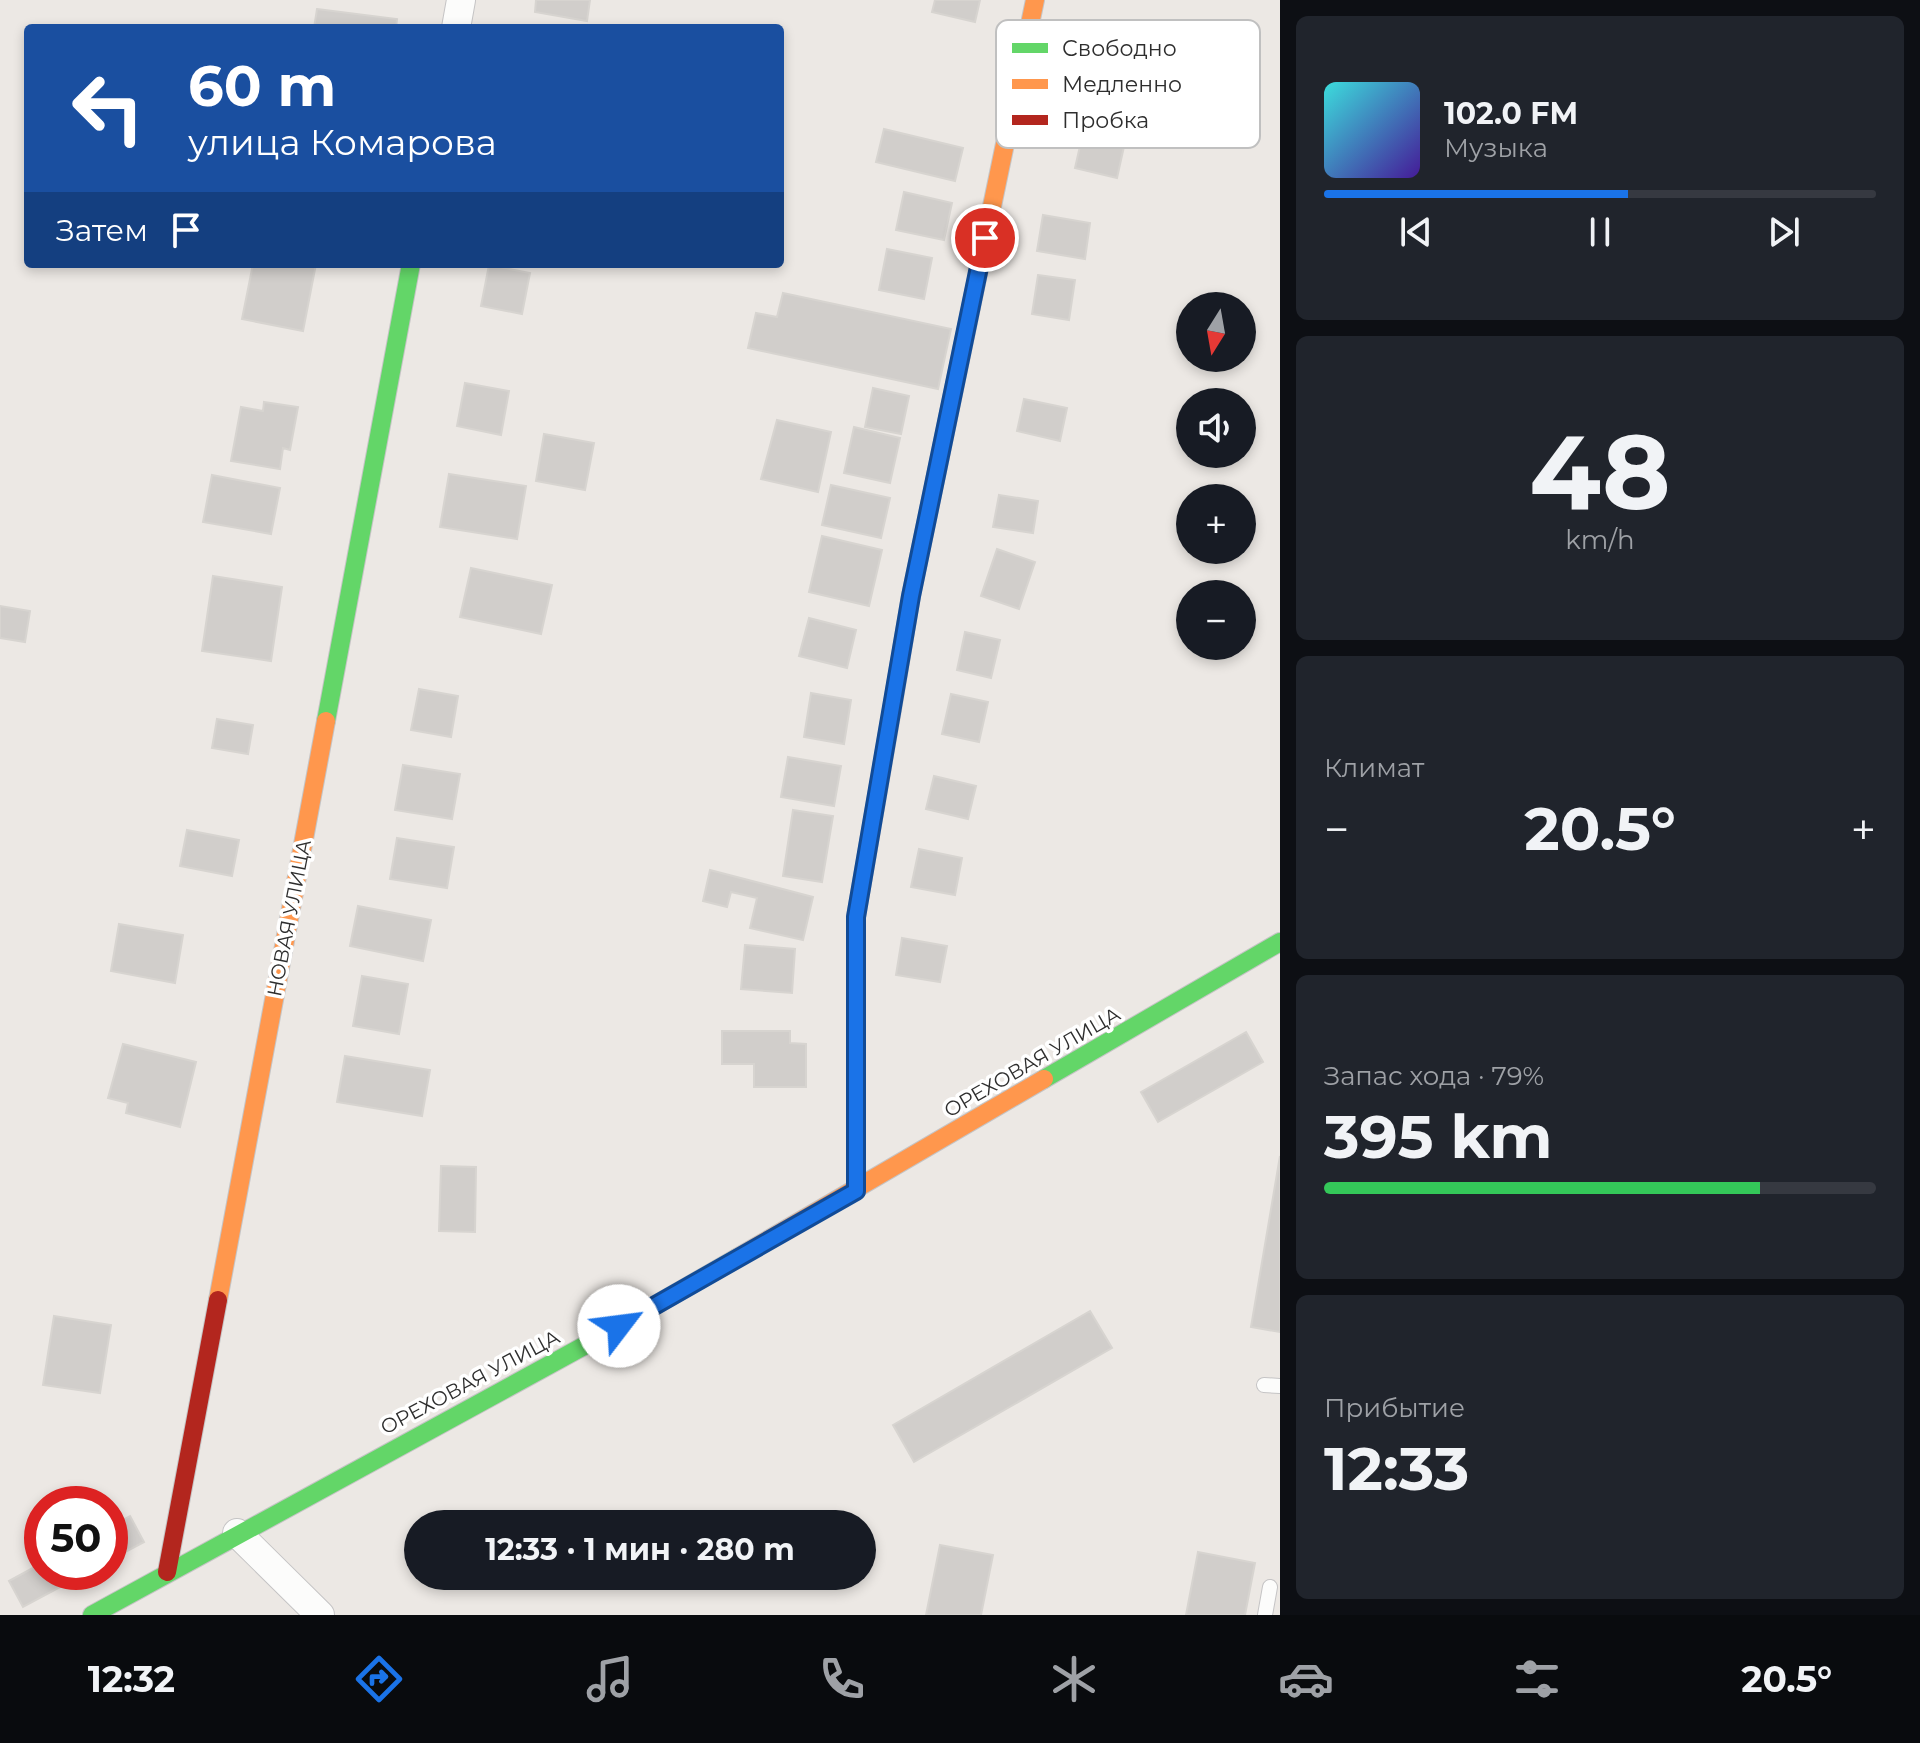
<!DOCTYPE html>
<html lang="ru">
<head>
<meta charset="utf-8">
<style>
	:root { --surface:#171b24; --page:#20242c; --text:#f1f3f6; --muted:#9ea1a6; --line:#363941; --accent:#1a73e8 }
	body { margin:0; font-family:Montserrat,sans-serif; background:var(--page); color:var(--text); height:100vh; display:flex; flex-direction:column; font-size:30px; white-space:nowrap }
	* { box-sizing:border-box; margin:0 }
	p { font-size:26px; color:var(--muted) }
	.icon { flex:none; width:44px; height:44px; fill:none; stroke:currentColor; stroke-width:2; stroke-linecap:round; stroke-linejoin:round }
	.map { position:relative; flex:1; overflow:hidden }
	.side { display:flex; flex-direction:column; gap:16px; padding:16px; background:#0d0f14; width:640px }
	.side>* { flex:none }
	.guide { position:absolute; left:24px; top:24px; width:760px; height:244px; border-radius:8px; box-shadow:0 4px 12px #0003; background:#1a4fa0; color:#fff; overflow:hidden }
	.needle { width:52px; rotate:191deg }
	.fabs { position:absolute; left:1176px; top:292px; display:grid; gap:16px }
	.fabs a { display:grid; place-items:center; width:80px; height:80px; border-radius:50%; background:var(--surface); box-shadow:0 4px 12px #0003; font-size:40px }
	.speed { position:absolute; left:24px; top:1486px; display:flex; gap:16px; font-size:40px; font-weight:700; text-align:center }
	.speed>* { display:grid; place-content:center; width:104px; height:104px; border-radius:50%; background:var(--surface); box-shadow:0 4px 12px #0003; line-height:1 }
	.speed .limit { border:12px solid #d22; background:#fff; color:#111 }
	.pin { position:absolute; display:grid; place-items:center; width:68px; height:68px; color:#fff; margin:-34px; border:4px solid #fff; border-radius:50%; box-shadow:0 2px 8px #0007 }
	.me { position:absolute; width:88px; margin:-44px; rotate:60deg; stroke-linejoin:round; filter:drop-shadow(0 0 6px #0008) }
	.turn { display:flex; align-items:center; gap:28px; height:168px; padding:0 32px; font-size:36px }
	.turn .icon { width:104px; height:104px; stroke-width:2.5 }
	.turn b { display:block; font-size:56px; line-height:68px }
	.then { display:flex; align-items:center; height:76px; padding:0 32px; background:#0003; gap:16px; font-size:30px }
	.big { font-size:60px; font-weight:700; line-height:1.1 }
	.side .tile { flex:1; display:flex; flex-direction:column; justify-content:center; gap:12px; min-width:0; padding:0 28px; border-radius:12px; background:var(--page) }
	.side .dial { align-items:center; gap:0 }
	.dial b { font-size:104px; line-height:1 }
	.song { display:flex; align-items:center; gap:24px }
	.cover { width:96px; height:96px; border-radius:12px; background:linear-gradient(135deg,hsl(180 70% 55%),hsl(260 70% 35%)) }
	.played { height:8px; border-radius:4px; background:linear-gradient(90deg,var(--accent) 55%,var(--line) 55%) }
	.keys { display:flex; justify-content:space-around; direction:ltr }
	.heat { display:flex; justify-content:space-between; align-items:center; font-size:44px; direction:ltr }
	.charge { height:12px; border-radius:6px; background:linear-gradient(90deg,#34c759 79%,var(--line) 0) }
	.trip { position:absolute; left:404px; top:1510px; width:472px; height:80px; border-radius:40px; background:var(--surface); box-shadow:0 4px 12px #0003; font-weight:700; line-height:80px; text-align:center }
	.tabs { display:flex; height:128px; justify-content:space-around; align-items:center; background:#090b0e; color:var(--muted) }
	.tabs .icon { width:56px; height:56px }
	.tabs .active { color:var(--accent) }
	.tabs b { font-size:36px; color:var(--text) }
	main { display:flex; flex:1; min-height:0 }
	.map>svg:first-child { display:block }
	.building { fill:#d1cecb; stroke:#d7d4d0; stroke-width:2 }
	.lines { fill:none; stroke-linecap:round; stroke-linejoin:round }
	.lane-casing { stroke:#c5c4c5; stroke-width:16 }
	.street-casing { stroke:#c5c4c5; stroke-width:30 }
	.fast-casing { stroke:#c5c4c5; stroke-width:20 }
	.slow-casing { stroke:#c5c4c5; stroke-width:20 }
	.jam-casing { stroke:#c5c4c5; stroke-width:20 }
	.lane { stroke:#fcfcfb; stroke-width:14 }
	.street { stroke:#fcfcfb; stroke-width:28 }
	.fast { stroke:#63d668; stroke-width:18 }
	.slow { stroke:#ff974d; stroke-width:18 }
	.jam { stroke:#b3261e; stroke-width:18 }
	.route-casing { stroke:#114b97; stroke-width:20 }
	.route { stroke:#1a73e8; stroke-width:14 }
	.labels { text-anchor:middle; stroke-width:7; stroke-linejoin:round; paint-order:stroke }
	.street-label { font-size:20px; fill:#2e2e2e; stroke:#fff }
	.key { fill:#fff; stroke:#c0c0c0; stroke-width:2 }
	.key-label { font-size:22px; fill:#2e2e2e }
</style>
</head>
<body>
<main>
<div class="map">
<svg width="1280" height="1615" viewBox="0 0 1280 1615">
	<rect width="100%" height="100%" fill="#ece8e4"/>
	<path class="building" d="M 536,0 L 590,0 L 587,21 L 535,12 Z
		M 935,0 L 980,0 L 975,22 L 932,12 Z
		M 317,9 L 397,19 L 396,28 L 314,28 Z
		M 884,129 L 963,148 L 955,181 L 876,162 Z
		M 1083,133 L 1125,142 L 1117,178 L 1075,168 Z
		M 904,192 L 952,203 L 944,240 L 896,230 Z
		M 1043,215 L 1090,223 L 1085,259 L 1037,251 Z
		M 887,249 L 932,258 L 924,299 L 879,290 Z
		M 253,264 L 316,264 L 303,331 L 242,319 Z
		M 489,265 L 530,273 L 522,314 L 481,306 Z
		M 1038,275 L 1075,280 L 1069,320 L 1032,314 Z
		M 783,293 L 951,329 L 938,389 L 748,348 L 756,313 L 777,317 Z
		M 465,383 L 509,391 L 501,435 L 457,426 Z
		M 873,388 L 909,396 L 901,434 L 865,427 Z
		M 1024,399 L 1067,408 L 1060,441 L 1017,431 Z
		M 264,402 L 298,407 L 290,450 L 283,448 L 280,469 L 231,461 L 241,407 L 263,411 Z
		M 777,420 L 831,432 L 818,492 L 761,479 Z
		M 854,427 L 900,438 L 890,483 L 844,473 Z
		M 544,434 L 594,443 L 585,490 L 536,481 Z
		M 449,474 L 526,486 L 517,539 L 440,527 Z
		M 212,475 L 280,488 L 271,534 L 203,522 Z
		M 831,485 L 890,498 L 881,538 L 822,525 Z
		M 999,495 L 1038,501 L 1033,533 L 993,527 Z
		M 822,536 L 882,550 L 869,606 L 809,592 Z
		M 997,549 L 1035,562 L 1019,609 L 981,596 Z
		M 471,568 L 552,585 L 541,634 L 460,617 Z
		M 213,576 L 282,587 L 271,661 L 202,651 Z
		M 0,606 L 30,611 L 25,642 L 0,638 Z
		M 809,618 L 856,630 L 847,668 L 799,656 Z
		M 965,632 L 1000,640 L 991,678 L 957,670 Z
		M 419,689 L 458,696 L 451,737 L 411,730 Z
		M 811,693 L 851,700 L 844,744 L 804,737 Z
		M 951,694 L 988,702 L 979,742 L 942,734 Z
		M 217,719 L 253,725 L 248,754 L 212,748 Z
		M 788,757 L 841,766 L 834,806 L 781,797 Z
		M 403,765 L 460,774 L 452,819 L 395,810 Z
		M 934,776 L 976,786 L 968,819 L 926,809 Z
		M 793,810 L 833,816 L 822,882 L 783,876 Z
		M 187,830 L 239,840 L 232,876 L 180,866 Z
		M 397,838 L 454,847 L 447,888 L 390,879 Z
		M 919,849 L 962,858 L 955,895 L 911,887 Z
		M 710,870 L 813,897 L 803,940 L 750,928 L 757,898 L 731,892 L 727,907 L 703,901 Z
		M 358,906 L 431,920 L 423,961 L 350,946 Z
		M 119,924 L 183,935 L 175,983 L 111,971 Z
		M 902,938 L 947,946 L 940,982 L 896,975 Z
		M 745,945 L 795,949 L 792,993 L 741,989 Z
		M 362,976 L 408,984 L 399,1034 L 353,1026 Z
		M 722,1031 L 790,1031 L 790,1043 L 806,1044 L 806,1087 L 754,1087 L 754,1064 L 722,1064 Z
		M 1246,1032 L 1263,1062 L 1158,1122 L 1141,1092 Z
		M 123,1044 L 196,1062 L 180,1127 L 126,1113 L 128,1103 L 108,1098 Z
		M 345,1056 L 430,1070 L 422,1116 L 337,1102 Z
		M 1280,1156 L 1280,1332 L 1251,1327 Z
		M 441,1166 L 476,1167 L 475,1232 L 439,1231 Z
		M 1090,1311 L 1112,1348 L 914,1462 L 893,1425 Z
		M 54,1316 L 111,1325 L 100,1393 L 43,1385 Z
		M 130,1516 L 144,1542 L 110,1560 L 110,1527 Z
		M 940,1545 L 993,1555 L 981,1615 L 926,1615 Z
		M 1198,1552 L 1255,1563 L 1245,1615 L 1186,1615 Z
		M 42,1563 L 42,1572 L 88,1572 L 23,1607 L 9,1581 Z"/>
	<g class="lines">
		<defs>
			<path id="lane" d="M 1264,1385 L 1280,1386
				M 1265,1615 L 1270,1587"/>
			<path id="street" d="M 456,28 L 461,0
				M 237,1533 L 320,1615"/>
			<path id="fast" d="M 892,709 L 911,596 L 971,307
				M 326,721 L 411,264
				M 1044,1079 L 1280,942
				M 92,1615 L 593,1341 L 737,1258"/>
			<path id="slow" d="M 971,307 L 1035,0
				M 737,1258 L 1044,1079
				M 218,1300 L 326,721"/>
			<path id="jam" d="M 856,1191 L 856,917 L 892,709
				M 167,1572 L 218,1300"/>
		</defs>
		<use href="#lane" class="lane-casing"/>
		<use href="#street" class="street-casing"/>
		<use href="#fast" class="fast-casing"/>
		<use href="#slow" class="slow-casing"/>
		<use href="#jam" class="jam-casing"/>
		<use href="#lane" class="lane"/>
		<use href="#street" class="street"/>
		<use href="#fast" class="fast"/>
		<use href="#slow" class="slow"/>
		<use href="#jam" class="jam"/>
	</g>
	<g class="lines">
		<defs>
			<path id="route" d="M 619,1326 L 856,1191 L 856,917 L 911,596 L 985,238"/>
		</defs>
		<use href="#route" class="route-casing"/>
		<use href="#route" class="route"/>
	</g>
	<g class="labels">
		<g class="street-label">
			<text transform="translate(289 918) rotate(-79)" y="7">НОВАЯ УЛИЦА</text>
			<text transform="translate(1032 1062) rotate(-30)" y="7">ОРЕХОВАЯ УЛИЦА</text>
			<text transform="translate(470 1382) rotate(-28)" y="7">ОРЕХОВАЯ УЛИЦА</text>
		</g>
	</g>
	<rect x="996" y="20" width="264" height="128" rx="12" class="key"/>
	<rect x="1012" y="43" width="36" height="10" fill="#63d668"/>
	<rect x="1012" y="79" width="36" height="10" fill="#ff974d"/>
	<rect x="1012" y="115" width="36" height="10" fill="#b3261e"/>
	<g class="key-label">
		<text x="1062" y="56">Свободно</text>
		<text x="1062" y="92">Медленно</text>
		<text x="1062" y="128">Пробка</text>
	</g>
</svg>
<div class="fabs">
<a><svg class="needle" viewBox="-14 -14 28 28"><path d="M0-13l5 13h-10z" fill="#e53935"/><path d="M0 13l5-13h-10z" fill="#9ea1a6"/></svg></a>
<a><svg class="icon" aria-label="sound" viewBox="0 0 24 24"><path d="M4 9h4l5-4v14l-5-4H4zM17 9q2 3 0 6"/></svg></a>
<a>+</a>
<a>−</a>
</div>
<div class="speed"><div class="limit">50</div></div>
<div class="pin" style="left:985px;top:238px;background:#d93025"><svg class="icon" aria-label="arrive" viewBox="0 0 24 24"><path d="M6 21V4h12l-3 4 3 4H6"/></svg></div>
<svg class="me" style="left:619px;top:1326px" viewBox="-20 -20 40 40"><circle r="19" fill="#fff"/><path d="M0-13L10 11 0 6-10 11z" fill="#1a73e8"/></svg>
<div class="trip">12:33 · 1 мин · 280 m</div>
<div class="guide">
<div class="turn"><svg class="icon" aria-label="left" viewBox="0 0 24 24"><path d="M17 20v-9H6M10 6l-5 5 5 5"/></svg><div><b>60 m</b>улица Комарова</div></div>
<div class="then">Затем<svg class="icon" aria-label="arrive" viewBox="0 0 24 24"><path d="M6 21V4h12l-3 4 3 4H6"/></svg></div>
</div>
</div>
<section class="side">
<div class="tile">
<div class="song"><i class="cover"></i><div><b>102.0 FM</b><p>Музыка</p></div></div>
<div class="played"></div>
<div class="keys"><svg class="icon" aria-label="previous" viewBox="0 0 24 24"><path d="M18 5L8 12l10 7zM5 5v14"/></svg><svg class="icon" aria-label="pause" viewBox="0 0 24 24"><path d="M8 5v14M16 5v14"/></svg><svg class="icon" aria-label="next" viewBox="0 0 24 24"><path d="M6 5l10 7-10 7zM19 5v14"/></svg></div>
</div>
<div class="tile dial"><b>48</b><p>km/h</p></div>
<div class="tile"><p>Климат</p>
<div class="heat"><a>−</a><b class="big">20.5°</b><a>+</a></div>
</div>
<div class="tile"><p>Запас хода · 79%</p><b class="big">395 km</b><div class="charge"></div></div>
<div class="tile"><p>Прибытие</p><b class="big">12:33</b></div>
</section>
</main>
<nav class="tabs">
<b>12:32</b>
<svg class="icon active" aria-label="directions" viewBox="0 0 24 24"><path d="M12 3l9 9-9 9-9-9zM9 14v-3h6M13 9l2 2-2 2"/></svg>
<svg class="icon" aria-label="music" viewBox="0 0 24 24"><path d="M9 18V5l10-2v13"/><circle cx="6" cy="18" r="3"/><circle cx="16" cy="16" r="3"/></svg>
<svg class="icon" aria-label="phone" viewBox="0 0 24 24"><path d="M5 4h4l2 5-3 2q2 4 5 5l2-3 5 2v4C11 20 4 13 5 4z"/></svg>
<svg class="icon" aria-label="climate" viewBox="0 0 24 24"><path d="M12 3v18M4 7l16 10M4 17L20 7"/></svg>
<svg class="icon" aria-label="car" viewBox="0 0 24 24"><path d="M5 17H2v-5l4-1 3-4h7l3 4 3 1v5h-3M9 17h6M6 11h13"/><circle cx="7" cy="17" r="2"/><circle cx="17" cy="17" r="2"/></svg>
<svg class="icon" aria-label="filters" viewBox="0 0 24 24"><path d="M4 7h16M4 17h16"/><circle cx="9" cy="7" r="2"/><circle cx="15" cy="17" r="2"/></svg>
<b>20.5°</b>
</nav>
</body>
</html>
